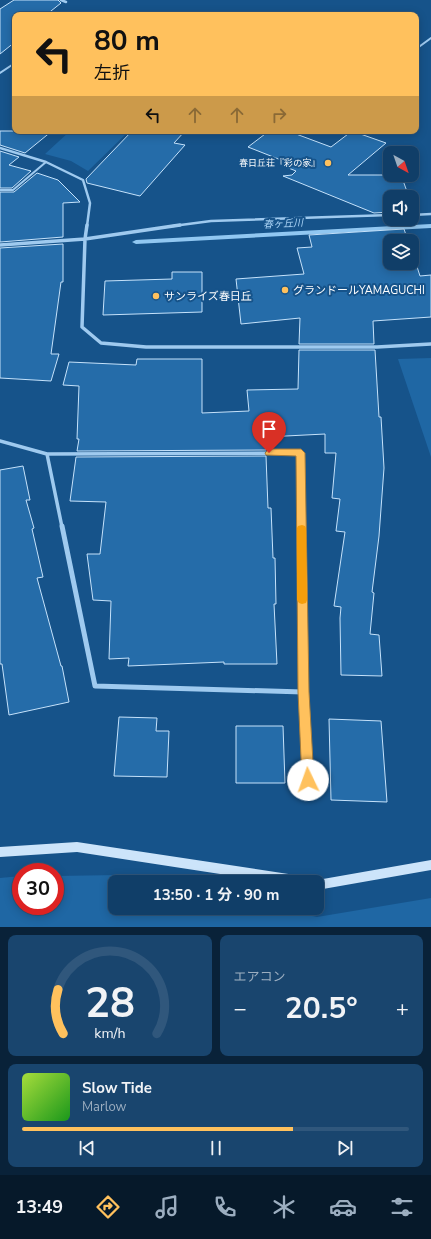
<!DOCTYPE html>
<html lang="ja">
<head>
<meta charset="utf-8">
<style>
	:root { --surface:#103e68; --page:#19456e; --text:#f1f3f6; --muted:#9caec0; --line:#30577c; --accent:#ffc15d }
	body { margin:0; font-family:"Nunito Sans","Noto Sans JP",sans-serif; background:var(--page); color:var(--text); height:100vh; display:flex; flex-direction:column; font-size:15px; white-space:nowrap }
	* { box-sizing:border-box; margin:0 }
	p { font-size:13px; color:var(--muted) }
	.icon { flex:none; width:22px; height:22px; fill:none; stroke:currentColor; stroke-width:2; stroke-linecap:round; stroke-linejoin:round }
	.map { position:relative; height:927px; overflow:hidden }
	.drawer { display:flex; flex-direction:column; gap:8px; padding:8px; background:#092239; flex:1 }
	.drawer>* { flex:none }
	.hud { position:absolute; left:12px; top:12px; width:407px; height:122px; border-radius:8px; box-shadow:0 2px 10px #0003,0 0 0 1px var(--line); background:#ffc15d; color:#111; overflow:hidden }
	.needle { width:26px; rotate:140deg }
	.fabs { position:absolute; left:383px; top:146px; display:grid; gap:8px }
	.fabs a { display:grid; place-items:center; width:36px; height:36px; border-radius:8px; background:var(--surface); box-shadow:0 2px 10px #0003,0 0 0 1px var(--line); font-size:20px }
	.speed { position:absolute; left:12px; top:863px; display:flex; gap:8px; font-size:20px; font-weight:700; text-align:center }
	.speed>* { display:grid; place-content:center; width:52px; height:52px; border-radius:50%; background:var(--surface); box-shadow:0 2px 10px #0003,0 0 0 1px var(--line); line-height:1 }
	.speed .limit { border:6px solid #d22; background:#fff; color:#111 }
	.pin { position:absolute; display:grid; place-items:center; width:34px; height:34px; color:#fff; margin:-41px -17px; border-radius:50% 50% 50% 0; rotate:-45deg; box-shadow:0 0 4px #0007 }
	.pin .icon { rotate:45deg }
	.me { position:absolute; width:44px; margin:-22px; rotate:357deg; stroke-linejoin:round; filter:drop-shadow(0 0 3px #0008) }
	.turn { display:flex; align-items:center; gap:14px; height:84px; padding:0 16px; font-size:18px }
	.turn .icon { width:52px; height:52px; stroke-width:2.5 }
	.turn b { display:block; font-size:28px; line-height:34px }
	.lanes { display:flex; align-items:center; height:38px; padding:0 16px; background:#0003; justify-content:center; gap:20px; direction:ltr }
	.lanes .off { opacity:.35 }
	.big { font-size:30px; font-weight:700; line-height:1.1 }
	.drawer .card { flex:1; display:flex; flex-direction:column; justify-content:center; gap:6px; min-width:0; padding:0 14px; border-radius:8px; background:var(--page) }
	.drawer .dial { align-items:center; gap:0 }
	.dial svg { height:104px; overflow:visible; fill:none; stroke:var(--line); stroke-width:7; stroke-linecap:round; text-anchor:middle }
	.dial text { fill:var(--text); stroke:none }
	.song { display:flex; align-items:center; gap:12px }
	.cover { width:48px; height:48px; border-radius:6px; background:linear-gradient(135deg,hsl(80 70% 55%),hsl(120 70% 35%)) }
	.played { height:4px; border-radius:2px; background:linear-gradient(90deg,var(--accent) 70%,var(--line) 70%) }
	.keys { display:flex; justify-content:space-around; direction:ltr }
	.heat { display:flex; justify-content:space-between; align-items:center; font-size:22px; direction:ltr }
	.drawer .tiles { flex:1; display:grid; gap:8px; grid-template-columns:1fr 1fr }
	.card:last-child { grid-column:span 2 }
	.trip { position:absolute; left:108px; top:875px; width:216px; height:40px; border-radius:8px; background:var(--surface); box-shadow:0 2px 10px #0003,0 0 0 1px var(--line); font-weight:700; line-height:40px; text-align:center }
	.tab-bar { display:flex; height:64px; justify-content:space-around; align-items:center; background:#06192a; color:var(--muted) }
	.tab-bar .icon { width:28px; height:28px }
	.tab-bar .on { color:var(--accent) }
	.tab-bar b { font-size:18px; color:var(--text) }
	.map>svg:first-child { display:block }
	.green { fill:#1f67a4 }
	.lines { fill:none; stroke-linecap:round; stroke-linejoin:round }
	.stream { fill:#91c7f1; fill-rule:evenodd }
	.building { fill:#256ca9; stroke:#c5e2fb }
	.lane { stroke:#9fcaef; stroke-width:2 }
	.street-far2 { stroke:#9fcaef; stroke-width:2.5 }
	.street-far1 { stroke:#9fcaef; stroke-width:3.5 }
	.street { stroke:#9fcaef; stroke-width:5 }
	.secondary { fill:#cce4fa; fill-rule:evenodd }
	.route { fill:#ffc15d; stroke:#a67d3c }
	.slow { fill:#f59e0b }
	.poi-dot { fill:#ffc15d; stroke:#16538a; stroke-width:1.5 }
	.labels { text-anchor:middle; stroke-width:4; stroke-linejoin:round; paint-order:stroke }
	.far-poi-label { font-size:9px; fill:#fff; stroke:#16538a; text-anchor:end }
	.far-water-label { font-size:10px; font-style:italic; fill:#abd4f6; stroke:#16538a }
	.poi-label { font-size:11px; fill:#fff; stroke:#16538a; text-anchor:start }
</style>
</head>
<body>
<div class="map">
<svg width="431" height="927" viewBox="0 0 431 927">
	<rect width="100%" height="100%" fill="#16538a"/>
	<path class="green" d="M 70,131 L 129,131 L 88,171 L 71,161 L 45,154 Z
		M 431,358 L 431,457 L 398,359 Z
		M 120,875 L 152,882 L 115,882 L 115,908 L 276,908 L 317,917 L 431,898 L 431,927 L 0,927 L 0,878 L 21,876 L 21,906 L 55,906 L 55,876 Z"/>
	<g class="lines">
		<path class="stream" d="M 431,224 L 431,228 L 136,244 L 132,242 L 136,240 Z"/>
	</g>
	<path class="building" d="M 14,0 L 58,0 L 61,3 L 46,15 L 15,15 L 15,42 L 0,54 L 0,9 Z
		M 0,131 L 52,131 L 25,153 L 0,145 Z
		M 132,131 L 185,131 L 174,143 L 185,145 L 140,196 L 87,183 L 86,179 Z
		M 269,131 L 288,131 L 331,147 L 352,131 L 386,143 L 348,175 L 401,175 L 409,197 L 390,197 L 390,212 L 374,213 L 283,176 L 292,175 L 296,171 L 281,165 L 286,162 L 248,147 Z
		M 0,151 L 19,157 L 9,165 L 31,171 L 12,188 L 0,188 Z
		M 37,173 L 58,180 L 80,202 L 63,203 L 63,237 L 0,242 L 0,192 L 14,192 Z
		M 404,229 L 408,241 L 390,241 L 390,263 L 412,263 L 412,251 L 420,276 L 431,275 L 431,317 L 373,321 L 374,344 L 299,344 L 300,318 L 241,324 L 236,279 L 304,274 L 297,248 L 312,247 L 309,235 Z
		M 63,244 L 63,282 L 61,282 L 51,354 L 59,354 L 51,381 L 0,378 L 0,248 Z
		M 172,272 L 202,272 L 202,312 L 103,315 L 105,281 L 172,279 Z
		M 299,350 L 375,350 L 379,417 L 381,417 L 384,468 L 379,536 L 372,592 L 374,593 L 370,634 L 379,635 L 382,676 L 341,675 L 340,618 L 341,607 L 334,606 L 345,532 L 336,531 L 340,499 L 332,498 L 336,453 L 325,453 L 325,434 L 266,437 L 266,450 L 77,451 L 79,439 L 77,439 L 79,386 L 63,385 L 69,362 L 136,365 L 137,359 L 202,359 L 202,413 L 249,411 L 247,390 L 298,389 Z
		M 266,456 L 268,508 L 271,508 L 273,558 L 275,558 L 276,604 L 274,604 L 277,664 L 224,664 L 224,662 L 128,666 L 129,658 L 109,659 L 111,601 L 93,600 L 87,554 L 100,554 L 106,502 L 70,501 L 76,457 Z
		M 23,466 L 30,500 L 26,500 L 34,528 L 32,529 L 43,577 L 37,578 L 61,666 L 62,666 L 69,702 L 9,715 L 2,664 L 0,664 L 0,470 Z
		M 119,717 L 157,718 L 156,731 L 169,731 L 167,777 L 114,776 Z
		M 329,719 L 381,721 L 387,802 L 331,800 Z
		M 236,726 L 283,726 L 285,783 L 236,783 Z"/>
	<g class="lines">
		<path class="lane" d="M 416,49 L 431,38
			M 0,73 L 15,63
			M 0,190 L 13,190 L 46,162"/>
		<path class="street-far2" d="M 61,0 L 66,2
			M 0,148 L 46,162 L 83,180 L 90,203 L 87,226
			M 412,215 L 431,214
			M 173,226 L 211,221 L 390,215"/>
		<path class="street-far1" d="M 87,225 L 85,239 L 82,327 L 101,343 L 146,347 L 377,347 L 431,344
			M 0,245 L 85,239 L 180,225
			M 0,441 L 47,454 L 62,527
			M 47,454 L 301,453 L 302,527"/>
		<path class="street" d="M 62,526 L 95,686 L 303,692
			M 302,526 L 303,692 L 309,795"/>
		<path class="secondary" d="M 77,842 L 308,877 L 312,878 L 313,880 L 317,878 L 323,879 L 431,860 L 431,870 L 323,889 L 317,888 L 317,882 L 272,882 L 77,852 L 0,857 L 0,847 Z"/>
	</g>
	<path class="route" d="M 269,449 L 301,449 L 305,453 L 309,692 L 314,780 L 312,784 L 308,786 L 304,784 L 302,780 L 298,692 L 296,456 L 266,455 L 265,453 Z"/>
	<path class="slow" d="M 302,525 L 305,526 L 306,528 L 307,600 L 306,603 L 302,604 L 299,603 L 297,600 L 297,528 L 298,526 Z"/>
	<g class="poi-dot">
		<circle cx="328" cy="163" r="4"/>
		<circle cx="285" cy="290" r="4"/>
		<circle cx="156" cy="296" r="4"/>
	</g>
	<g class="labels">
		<g class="far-poi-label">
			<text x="320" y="166">春日丘荘『彩の家』</text>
		</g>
		<g class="far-water-label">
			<text transform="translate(283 223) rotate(-3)" y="4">春ヶ丘川</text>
		</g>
		<g class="poi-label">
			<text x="293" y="294">グランドールYAMAGUCHI</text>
			<text x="164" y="300">サンライズ春日丘</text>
		</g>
	</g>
</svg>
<div class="fabs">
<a><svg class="needle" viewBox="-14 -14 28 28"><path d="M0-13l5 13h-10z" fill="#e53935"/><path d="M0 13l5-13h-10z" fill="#9caec0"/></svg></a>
<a><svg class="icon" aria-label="sound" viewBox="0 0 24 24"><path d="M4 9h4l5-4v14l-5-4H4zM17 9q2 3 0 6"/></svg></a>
<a><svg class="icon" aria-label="layers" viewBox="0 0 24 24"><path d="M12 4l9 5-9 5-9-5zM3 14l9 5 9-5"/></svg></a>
</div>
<div class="speed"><div class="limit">30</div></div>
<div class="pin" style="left:269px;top:453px;background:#d93025"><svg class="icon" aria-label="arrive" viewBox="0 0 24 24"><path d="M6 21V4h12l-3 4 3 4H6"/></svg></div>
<svg class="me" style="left:308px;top:780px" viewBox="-20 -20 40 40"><circle r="19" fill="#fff"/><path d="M0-13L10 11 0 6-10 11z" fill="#ffc15d"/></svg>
<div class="trip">13:50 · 1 分 · 90 m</div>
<div class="hud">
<div class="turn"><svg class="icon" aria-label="left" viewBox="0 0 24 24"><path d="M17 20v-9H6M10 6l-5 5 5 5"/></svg><div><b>80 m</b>左折</div></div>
<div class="lanes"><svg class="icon" aria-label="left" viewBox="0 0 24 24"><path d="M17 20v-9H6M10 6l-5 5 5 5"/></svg><svg class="icon off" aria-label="ahead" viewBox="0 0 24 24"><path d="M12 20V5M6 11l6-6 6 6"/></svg><svg class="icon off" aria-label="ahead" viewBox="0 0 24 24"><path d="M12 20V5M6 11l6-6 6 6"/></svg><svg class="icon off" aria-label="right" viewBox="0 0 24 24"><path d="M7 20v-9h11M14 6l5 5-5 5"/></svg></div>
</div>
</div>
<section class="drawer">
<div class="tiles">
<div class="card dial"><svg viewBox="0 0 100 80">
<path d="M14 69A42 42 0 1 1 86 69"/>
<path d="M14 69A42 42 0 0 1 10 35" stroke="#ffc15d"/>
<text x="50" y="56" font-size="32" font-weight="700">28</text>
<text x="50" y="72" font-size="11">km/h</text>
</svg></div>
<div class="card"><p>エアコン</p>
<div class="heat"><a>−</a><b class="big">20.5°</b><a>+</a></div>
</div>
<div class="card">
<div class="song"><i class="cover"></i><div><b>Slow Tide</b><p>Marlow</p></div></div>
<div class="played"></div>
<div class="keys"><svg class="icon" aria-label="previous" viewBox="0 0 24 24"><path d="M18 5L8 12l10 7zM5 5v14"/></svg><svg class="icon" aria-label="pause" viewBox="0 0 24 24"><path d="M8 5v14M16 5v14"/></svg><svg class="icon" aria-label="next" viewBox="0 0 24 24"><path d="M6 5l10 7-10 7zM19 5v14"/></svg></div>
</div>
</div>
</section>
<nav class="tab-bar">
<b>13:49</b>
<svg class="icon on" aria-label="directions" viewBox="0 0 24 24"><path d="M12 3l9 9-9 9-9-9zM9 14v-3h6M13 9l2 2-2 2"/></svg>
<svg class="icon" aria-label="music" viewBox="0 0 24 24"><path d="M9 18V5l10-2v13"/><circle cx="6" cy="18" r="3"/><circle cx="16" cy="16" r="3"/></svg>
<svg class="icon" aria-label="phone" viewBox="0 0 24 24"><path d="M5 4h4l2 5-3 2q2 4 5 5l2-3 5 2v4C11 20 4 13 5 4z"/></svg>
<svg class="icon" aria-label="climate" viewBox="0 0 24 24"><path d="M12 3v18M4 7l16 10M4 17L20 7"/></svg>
<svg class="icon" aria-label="car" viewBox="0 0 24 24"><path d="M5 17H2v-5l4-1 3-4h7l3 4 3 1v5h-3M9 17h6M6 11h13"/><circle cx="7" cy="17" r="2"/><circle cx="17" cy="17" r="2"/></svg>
<svg class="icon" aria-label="filters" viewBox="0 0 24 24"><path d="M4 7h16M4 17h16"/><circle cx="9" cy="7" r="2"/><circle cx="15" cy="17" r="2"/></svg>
</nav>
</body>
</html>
